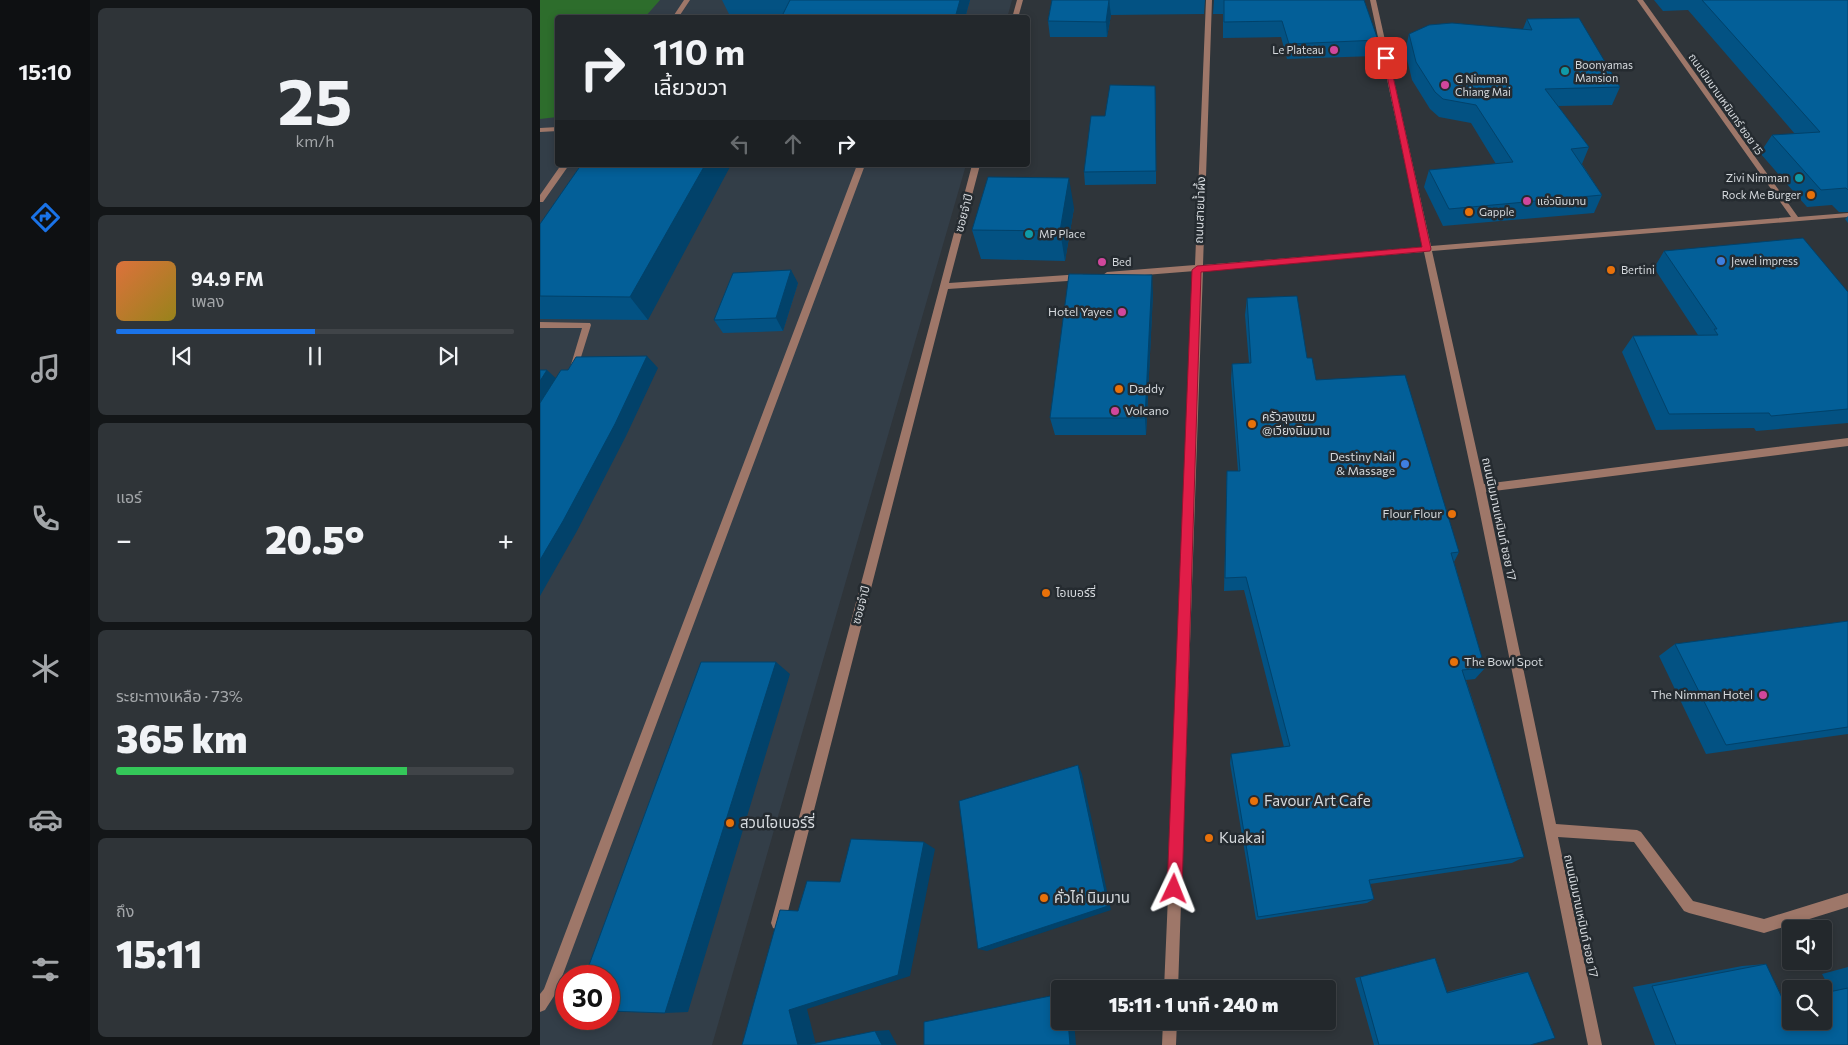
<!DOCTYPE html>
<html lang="th">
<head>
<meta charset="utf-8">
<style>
	:root { --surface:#23282c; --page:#2f3438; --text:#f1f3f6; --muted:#a3a6a9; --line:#404448; --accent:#1a73e8 }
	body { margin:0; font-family:Commissioner,"Noto Sans Thai",sans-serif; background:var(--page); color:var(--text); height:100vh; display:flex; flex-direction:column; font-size:19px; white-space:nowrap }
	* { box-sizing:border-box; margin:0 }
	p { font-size:16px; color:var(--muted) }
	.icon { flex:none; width:28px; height:28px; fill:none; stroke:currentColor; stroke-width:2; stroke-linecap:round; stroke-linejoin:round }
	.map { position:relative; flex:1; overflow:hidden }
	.panel { display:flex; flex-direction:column; gap:8px; padding:8px; background:#131618; width:450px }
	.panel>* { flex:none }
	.hud { position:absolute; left:15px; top:15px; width:475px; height:152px; border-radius:5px; box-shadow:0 2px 8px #0003,0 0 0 1px var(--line); background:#23282c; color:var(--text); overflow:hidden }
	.tools { position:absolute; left:1242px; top:920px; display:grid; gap:10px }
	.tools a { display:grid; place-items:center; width:50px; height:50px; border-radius:5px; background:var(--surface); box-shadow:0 2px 8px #0003,0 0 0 1px var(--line); font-size:25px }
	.speed { position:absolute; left:15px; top:965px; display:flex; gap:10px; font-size:25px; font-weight:700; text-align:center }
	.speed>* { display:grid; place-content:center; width:65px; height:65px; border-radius:50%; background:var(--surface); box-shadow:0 2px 8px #0003,0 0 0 1px var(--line); line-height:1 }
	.speed .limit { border:8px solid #d22; background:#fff; color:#111 }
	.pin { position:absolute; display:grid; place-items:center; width:42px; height:42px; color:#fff; margin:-21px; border-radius:10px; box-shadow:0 2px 8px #0006 }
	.me { position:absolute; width:55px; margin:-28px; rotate:2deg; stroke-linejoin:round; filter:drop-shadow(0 0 4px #0008) }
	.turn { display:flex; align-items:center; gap:18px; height:105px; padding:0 15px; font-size:22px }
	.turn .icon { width:65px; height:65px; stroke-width:2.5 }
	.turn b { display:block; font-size:35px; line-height:42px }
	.lanes { display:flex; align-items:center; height:48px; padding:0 15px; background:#0003; justify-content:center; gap:25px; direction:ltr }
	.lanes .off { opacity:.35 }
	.big { font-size:38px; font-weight:800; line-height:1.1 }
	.panel .widget { flex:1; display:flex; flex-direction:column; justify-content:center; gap:8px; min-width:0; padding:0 18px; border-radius:8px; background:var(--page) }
	.panel .dial { align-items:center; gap:0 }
	.dial b { font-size:65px; line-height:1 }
	.song { display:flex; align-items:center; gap:15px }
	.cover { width:60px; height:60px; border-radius:8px; background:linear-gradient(135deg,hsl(20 70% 55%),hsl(50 70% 35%)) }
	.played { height:5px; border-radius:2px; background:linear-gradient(90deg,var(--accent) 50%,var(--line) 50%) }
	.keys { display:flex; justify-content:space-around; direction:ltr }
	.heat { display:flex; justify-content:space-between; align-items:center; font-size:28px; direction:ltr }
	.charge { height:8px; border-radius:4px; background:linear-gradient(90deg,#34c759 73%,var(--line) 0) }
	.trip { position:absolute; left:511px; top:980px; width:285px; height:50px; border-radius:5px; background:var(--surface); box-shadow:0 2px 8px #0003,0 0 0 1px var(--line); font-weight:800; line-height:50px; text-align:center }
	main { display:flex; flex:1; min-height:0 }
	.tab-bar { display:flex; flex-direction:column; width:90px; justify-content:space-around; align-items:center; background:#0e1012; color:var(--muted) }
	.tab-bar .icon { width:35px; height:35px }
	.tab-bar .active { color:var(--accent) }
	.tab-bar b { font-size:22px; color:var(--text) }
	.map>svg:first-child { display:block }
	.built { fill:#333e48; fill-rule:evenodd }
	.forest { fill:#2d6d2c }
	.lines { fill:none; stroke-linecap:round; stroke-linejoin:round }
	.lane { fill:#9e7769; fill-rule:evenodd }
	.street { fill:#9e7769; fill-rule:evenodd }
	.wall { fill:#035283 }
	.shaded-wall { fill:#02426a }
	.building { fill:#035f98; stroke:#02426a }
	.route { fill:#e11d48; stroke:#92132f }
	.hotel-dot { fill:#d1479c; stroke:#252b30; stroke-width:2 }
	.culture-dot { fill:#0f9aa8; stroke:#252b30; stroke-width:2 }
	.food-dot { fill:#e8710a; stroke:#252b30; stroke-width:2 }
	.shop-dot { fill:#3f7fe0; stroke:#252b30; stroke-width:2 }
	.labels { text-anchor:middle; stroke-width:5; stroke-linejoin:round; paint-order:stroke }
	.far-poi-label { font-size:11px; fill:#d5d9dd; stroke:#252b30; text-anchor:start }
	.far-street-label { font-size:11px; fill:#d5d9dd; stroke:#252b30 }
	.street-label { font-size:12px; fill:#d5d9dd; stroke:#252b30 }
	.poi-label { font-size:12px; fill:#d5d9dd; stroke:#252b30; text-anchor:start }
	.near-poi-label { font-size:15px; fill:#d5d9dd; stroke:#252b30; text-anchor:start }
</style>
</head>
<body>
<main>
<nav class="tab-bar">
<b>15:10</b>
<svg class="icon active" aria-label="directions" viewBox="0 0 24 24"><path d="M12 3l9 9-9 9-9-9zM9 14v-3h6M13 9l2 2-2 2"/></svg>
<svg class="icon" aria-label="music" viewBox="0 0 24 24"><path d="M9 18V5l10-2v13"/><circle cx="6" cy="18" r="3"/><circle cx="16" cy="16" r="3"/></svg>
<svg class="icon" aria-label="phone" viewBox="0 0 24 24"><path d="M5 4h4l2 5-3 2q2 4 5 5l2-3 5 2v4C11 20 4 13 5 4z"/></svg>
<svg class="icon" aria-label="climate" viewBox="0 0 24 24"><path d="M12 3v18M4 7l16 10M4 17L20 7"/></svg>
<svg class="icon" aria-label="car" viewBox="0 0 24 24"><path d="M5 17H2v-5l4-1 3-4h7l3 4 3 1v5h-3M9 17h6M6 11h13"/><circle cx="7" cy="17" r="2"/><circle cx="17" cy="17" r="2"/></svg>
<svg class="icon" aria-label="filters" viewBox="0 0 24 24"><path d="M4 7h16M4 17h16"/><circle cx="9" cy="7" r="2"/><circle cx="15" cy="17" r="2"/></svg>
</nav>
<section class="panel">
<div class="widget dial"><b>25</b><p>km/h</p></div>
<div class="widget">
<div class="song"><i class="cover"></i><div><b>94.9 FM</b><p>เพลง</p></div></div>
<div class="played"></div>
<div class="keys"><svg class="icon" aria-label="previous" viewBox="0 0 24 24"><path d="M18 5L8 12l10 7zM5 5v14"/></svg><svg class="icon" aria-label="pause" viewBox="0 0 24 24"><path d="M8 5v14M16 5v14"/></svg><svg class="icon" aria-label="next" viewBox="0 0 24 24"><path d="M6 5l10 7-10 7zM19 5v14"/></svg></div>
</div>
<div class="widget"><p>แอร์</p>
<div class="heat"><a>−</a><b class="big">20.5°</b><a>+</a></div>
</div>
<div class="widget"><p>ระยะทางเหลือ · 73%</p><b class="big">365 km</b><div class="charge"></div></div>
<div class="widget"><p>ถึง</p><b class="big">15:11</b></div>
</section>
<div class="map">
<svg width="1308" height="1045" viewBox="0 0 1308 1045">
	<rect width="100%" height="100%" fill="#2f353a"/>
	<path class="built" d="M 0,0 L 472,0 L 467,18 L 18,18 L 18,165 L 426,165 L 172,1045 L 0,1045 ZM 26,976 L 69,976 L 69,1019 L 26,1019 Z"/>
	<path class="forest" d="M 0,0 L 120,0 L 105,17 L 18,18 L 17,117 L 0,119 Z"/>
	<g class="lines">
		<path class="lane" d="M 144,0 L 150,0 L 138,18 L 132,18 Z
			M 18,127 L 18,131 L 0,132 L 0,128 Z
			M 21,165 L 29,165 L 3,202 L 0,202 L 0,195 Z
			M 317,165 L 325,165 L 16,993 L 5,1010 L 0,1012 L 0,994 L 4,989 Z
			M 0,322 L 50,323 L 51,325 L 37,370 L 31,370 L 30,368 L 42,328 L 0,328 Z"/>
		<path class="street" d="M 477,0 L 483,0 L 478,18 L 472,18 Z
			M 666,0 L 672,0 L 663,265 L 883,247 L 830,0 L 836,0 L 891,246 L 1251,217 L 1097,0 L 1103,0 L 1258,217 L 1308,213 L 1308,217 L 892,251 L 944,484 L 1308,438 L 1308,446 L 946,492 L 1016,824 L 1097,830 L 1101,832 L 1153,901 L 1224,919 L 1308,893 L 1308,907 L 1224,933 L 1149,913 L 1144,911 L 1094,842 L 1018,837 L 1062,1045 L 1048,1045 L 935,489 L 884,252 L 663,270 L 638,989 L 624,989 L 655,271 L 567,278 L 563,275 L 567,272 L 655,265 Z
			M 432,165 L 440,165 L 409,283 L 542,274 L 546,277 L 542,280 L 408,289 L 245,923 L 243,928 L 238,930 L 233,928 L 231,923 Z
			M 623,1021 L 637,1021 L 636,1045 L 622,1045 Z"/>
	</g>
	<path class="wall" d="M 182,0 L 430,0 L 425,18 L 241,18 L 242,15 L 189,14 Z
		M 512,0 L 665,0 L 664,14 L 571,15 L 567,37 L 510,37 L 508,21 Z
		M 674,0 L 824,0 L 838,40 L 835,56 L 747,59 L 741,37 L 683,38 L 683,14 L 673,14 Z
		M 1114,0 L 1308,0 L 1308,212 L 1299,212 L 1292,205 L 1267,207 L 1220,153 L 1232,135 L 1255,134 L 1148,10 L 1123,11 Z
		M 987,19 L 1080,87 L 1072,105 L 1018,106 L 1049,147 L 1042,164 L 1062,195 L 1054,213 L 903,226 L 884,187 L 889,170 L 956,164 L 931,123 L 899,117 L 890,109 L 872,80 L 865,51 L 869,34 L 983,29 Z
		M 616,99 L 616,184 L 545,185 L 544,172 L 565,116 Z
		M 41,165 L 108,320 L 0,319 L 0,224 Z
		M 534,208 L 525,261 L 441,259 L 432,230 Z
		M 1308,216 L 1308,223 L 1305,219 Z
		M 1124,251 L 1308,292 L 1308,423 L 1216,431 L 1214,428 L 1116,430 L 1082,352 L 1093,336 L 1158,335 L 1114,268 Z
		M 258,283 L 243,331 L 183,333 L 174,320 Z
		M 613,293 L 606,435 L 515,435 L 510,418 Z
		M 707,298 L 767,358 L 776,380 L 919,552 L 914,562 L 945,668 L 935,679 L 926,680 L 984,857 L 972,863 L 830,884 L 834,899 L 827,903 L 716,920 L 690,763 L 691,754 L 744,747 L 704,590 L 684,591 L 687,471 L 698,471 L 691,380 L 692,364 L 709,363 L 705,315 Z
		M 1308,621 L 1308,734 L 1166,754 L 1119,656 L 1135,644 Z
		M 895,958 L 907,992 L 979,973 L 988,972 L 990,1045 L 834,1045 L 815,978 Z
		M 1226,964 L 1242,997 L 1251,995 L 1251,1021 L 1284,1021 L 1284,989 L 1281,989 L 1289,987 L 1282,974 L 1308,967 L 1308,1045 L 1115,1045 L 1093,987 L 1202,966 Z"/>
	<path class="shaded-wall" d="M 420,0 L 430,0 L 425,18 L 415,18 Z
		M 569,0 L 571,15 L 567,37 L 566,22 Z
		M 615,86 L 616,99 L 616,184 L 616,171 Z
		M 165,165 L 191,165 L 108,320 L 90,297 Z
		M 529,178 L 534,208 L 525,261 L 520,231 Z
		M 251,270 L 258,283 L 243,331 L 236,318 Z
		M 612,275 L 613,293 L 606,435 L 605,418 Z
		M 107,356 L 118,368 L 86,436 L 37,531 L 0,596 L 0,560 Z
		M 7,370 L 20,382 L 0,413 L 0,381 Z
		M 236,662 L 250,674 L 148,1012 L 125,1013 Z
		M 538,765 L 542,774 L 571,910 L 447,951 L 438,949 Z
		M 384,842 L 395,849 L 370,976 L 267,1009 L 276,1045 L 258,1045 L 249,1010 Z
		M 528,1021 L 534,1021 L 536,1045 L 530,1045 Z
		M 349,1030 L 357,1045 L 342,1045 L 335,1031 Z"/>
	<path class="building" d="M 250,0 L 420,0 L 415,18 L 241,18 Z
		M 512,0 L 569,0 L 566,22 L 508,21 Z
		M 684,0 L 824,0 L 838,40 L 749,44 L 742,21 L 684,22 Z
		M 1162,0 L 1308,0 L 1308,190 L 1306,188 L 1281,190 L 1232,135 L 1280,132 Z
		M 1039,18 L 1080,87 L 1005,89 L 1049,147 L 1031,149 L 1062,195 L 909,209 L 889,170 L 973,162 L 936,105 L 903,99 L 895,92 L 876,62 L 869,34 L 889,25 L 912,23 L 992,30 L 987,19 Z
		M 570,85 L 615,86 L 616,171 L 544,172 L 551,116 L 565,116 Z
		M 41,165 L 165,165 L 90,297 L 0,296 L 0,224 Z
		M 448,177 L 529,178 L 520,231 L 432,230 Z
		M 1263,238 L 1308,292 L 1308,409 L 1231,416 L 1229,413 L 1129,414 L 1093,336 L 1178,335 L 1174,329 L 1177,329 L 1124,251 Z
		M 251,270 L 236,318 L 174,320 L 193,273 Z
		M 529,274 L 612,275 L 605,418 L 510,418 Z
		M 757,296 L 767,358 L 772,358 L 776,380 L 865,375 L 919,552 L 911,553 L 945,668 L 922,670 L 984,857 L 829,880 L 834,899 L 718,917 L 691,754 L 750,746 L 706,577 L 685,578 L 687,471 L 700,471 L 692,364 L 711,363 L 707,298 Z
		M 107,356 L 75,424 L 23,521 L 0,560 L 0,403 L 21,370 L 28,370 L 36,357 Z
		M 0,370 L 7,370 L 0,381 Z
		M 1308,621 L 1308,727 L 1186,745 L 1135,644 Z
		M 161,662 L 236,662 L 125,1013 L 69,1011 L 69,976 L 45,976 Z
		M 538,765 L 568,906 L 438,949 L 419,801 Z
		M 311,839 L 384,842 L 358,975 L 249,1010 L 258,1045 L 202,1045 L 240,910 L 258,911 L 267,881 L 300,882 Z
		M 895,958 L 907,993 L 988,972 L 1015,1038 L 990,1045 L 839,1045 L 820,977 Z
		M 1226,964 L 1244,1002 L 1251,1000 L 1251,1021 L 1284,1021 L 1284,993 L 1308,988 L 1308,1045 L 1136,1045 L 1112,986 Z
		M 520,994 L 520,1021 L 528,1021 L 530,1045 L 384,1045 L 384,1022 Z
		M 335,1031 L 342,1045 L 267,1045 Z"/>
	<path class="route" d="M 843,56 L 849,58 L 891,249 L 890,251 L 661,272 L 642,889 L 640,894 L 634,896 L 629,894 L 627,889 L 652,270 L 657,266 L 882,247 Z"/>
	<g class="hotel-dot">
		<circle cx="794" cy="50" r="5"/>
		<circle cx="905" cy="85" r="5"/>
		<circle cx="987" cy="201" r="5"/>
		<circle cx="562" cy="262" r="5"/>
		<circle cx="582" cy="312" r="5"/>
		<circle cx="575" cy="411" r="5"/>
		<circle cx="1223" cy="695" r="5"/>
	</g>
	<g class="culture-dot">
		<circle cx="1025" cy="71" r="5"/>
		<circle cx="1259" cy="178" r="5"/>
		<circle cx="489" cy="234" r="5"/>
	</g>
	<g class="food-dot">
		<circle cx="1271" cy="195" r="5"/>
		<circle cx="929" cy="212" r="5"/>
		<circle cx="1071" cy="270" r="5"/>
		<circle cx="579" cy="389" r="5"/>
		<circle cx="712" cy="424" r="5"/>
		<circle cx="912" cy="514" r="5"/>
		<circle cx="506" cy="593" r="5"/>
		<circle cx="914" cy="662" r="5"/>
		<circle cx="714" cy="801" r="5"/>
		<circle cx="190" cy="823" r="5"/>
		<circle cx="669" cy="838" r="5"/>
		<circle cx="504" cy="898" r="5"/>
	</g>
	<g class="shop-dot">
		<circle cx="1181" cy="261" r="5"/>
		<circle cx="865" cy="464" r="5"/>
	</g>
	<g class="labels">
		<g class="far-poi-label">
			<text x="784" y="54" text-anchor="end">Le Plateau</text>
			<text x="1035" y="69">Boonyamas<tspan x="1035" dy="13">Mansion</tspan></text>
			<text x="915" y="83">G Nimman<tspan x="915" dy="13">Chiang Mai</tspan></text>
			<text x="1249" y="182" text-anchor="end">Zivi Nimman</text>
			<text x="1261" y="199" text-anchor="end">Rock Me Burger</text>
			<text x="997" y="205">แอ่วนิมมาน</text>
			<text x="939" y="216">Gapple</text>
			<text x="499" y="238">MP Place</text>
			<text x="1191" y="265">Jewel impress</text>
			<text x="572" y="266">Bed</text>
			<text x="1081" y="274">Bertini</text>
		</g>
		<g class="far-street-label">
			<text transform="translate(1186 104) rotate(55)" y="4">ถนนนิมมานเหมินทร์ ซอย 15</text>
		</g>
		<g class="street-label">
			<text transform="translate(660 210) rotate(-88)" y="4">ถนนสายน้ำผึ้ง</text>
			<text transform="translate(424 213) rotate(-75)" y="4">ซอยจำปี</text>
			<text transform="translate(959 519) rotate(78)" y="4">ถนนนิมมานเหมินท์ ซอย 17</text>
			<text transform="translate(321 605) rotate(-75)" y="4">ซอยจำปี</text>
			<text transform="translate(1041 916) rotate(78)" y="4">ถนนนิมมานเหมินท์ ซอย 17</text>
		</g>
		<g class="poi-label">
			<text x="572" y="316" text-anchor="end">Hotel Yayee</text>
			<text x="589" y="393">Daddy</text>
			<text x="585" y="415">Volcano</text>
			<text x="722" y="421">ครัวลุงแซม<tspan x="722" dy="14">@เวียงนิมมาน</tspan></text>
			<text x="855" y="461" text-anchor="end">Destiny Nail<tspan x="855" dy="14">&amp; Massage</tspan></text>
			<text x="902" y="518" text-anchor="end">Flour Flour</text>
			<text x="516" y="597">ไอเบอร์รี่</text>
			<text x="924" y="666">The Bowl Spot</text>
			<text x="1213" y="699" text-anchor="end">The Nimman Hotel</text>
		</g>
		<g class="near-poi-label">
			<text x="724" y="806">Favour Art Cafe</text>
			<text x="200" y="828">สวนไอเบอร์รี่</text>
			<text x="679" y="843">Kuakai</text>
			<text x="514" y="903">คั่วไก่ นิมมาน</text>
		</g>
	</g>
</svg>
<div class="tools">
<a><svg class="icon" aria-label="sound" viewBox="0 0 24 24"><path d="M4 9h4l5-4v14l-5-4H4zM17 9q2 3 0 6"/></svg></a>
<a><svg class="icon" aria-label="search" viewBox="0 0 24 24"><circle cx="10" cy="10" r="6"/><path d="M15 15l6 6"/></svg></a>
</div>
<div class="speed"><div class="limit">30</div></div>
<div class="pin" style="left:846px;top:58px;background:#d93025"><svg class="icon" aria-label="arrive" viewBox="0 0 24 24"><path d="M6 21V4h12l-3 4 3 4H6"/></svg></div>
<svg class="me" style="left:634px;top:889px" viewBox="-20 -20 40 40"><path d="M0-17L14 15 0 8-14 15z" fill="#e11d48" stroke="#fff" stroke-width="4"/></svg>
<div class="trip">15:11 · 1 นาที · 240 m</div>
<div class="hud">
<div class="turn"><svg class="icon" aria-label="right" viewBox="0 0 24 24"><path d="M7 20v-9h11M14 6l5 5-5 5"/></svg><div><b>110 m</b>เลี้ยวขวา</div></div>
<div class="lanes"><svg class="icon off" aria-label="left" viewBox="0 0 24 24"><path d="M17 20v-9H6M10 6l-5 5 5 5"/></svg><svg class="icon off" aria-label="ahead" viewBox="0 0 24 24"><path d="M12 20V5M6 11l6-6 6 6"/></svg><svg class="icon" aria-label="right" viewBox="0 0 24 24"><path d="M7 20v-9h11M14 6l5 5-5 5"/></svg></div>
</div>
</div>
</main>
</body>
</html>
